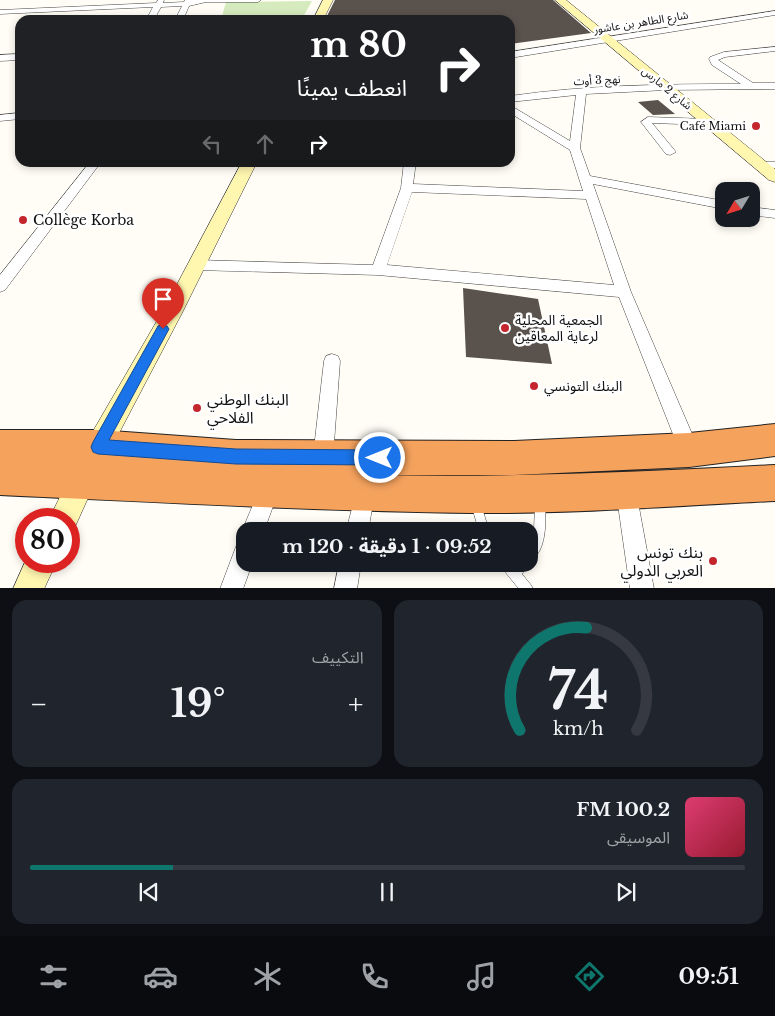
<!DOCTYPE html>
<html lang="ar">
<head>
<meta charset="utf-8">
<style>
	:root { --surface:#171b24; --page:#20242c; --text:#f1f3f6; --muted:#9ea1a6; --line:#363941; --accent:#0f766e }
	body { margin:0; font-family:"Libre Baskerville","Noto Sans Arabic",serif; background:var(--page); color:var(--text); direction:rtl; height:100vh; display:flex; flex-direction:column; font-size:19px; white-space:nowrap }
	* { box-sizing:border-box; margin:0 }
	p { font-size:16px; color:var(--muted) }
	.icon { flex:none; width:28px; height:28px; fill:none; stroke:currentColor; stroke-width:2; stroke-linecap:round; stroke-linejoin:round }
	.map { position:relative; height:588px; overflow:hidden; direction:ltr }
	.sheet { display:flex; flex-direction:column; gap:12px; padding:12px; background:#0d0f14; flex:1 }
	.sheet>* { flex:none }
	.banner { position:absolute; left:15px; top:15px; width:500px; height:152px; border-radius:15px; box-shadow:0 2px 8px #0003; direction:rtl; background:#202124; color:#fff; overflow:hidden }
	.needle { width:32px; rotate:232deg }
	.fabs { position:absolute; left:715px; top:182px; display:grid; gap:10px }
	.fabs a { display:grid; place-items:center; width:45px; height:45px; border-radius:10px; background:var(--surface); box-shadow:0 2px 8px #0003; font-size:25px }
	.speed { position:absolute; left:15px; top:508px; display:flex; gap:10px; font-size:25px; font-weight:700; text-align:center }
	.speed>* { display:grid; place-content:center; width:65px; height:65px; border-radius:50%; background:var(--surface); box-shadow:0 2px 8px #0003; line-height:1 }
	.speed .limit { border:8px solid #d22; background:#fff; color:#111 }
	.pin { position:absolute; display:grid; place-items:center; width:42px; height:42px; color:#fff; margin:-51px -21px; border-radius:50% 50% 50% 0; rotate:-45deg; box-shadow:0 0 5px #0007 }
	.pin .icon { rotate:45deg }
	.me { position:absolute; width:55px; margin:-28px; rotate:270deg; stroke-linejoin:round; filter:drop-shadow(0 0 4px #0008) }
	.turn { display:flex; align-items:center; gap:18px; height:105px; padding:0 25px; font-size:22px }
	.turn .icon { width:65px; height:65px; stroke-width:2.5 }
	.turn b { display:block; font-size:35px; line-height:42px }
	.lanes { display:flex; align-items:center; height:48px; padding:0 25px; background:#0003; justify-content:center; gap:25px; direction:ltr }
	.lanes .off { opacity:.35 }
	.big { font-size:38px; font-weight:700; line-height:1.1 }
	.sheet .card { flex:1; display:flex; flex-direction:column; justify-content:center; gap:8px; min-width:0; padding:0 18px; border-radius:15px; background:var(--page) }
	.sheet .dial { align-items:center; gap:0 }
	.dial svg { height:130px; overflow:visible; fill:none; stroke:var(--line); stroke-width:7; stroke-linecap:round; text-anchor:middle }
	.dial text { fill:var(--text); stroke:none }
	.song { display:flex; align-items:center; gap:15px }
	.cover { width:60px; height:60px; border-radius:8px; background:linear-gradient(135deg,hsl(340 70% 55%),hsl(350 70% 35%)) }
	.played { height:5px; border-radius:2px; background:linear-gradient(90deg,var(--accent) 20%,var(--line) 20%) }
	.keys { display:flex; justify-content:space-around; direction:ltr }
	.heat { display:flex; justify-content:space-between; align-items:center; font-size:28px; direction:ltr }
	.sheet .tiles { flex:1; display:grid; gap:12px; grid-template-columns:1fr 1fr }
	.card:last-child { grid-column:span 2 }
	.trip { position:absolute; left:236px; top:522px; width:302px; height:50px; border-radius:15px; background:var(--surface); box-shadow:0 2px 8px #0003; font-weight:700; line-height:50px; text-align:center; direction:rtl }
	.dock { display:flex; height:80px; justify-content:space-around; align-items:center; background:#090b0e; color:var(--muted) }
	.dock .icon { width:35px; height:35px }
	.dock .on { color:var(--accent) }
	.dock b { font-size:22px; color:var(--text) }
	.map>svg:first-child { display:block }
	.green { fill:#d5ebbd }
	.building { fill:#5a524d }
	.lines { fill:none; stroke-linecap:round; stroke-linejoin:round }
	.lane-casing { stroke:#444; stroke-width:1 }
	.street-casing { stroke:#444; stroke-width:1 }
	.secondary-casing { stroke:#333; stroke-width:1 }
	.highway-casing { stroke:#222; stroke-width:2 }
	.lane { fill:#fff; fill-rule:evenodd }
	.street { fill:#fff; fill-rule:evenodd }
	.secondary { fill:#fff6b0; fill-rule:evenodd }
	.highway { fill:#f5a25d; fill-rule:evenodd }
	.route { fill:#1a73e8; stroke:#114b97 }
	.poi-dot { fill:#c4262e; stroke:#fff; stroke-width:2 }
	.labels { text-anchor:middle; stroke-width:5; stroke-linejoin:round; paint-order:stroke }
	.far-street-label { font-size:11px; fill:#111; stroke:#fff }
	.far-poi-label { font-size:11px; fill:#111; stroke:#fff; text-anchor:end }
	.poi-label { font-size:14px; fill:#111; stroke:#fff; text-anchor:start }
	.near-poi-label { font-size:16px; fill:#111; stroke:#fff; text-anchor:start }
</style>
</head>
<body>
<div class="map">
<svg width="775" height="589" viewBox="0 0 775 589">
	<rect width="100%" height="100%" fill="#fffdf5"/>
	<path class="green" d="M 312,1 L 302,19 L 300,20 L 221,20 L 226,2 Z"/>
	<path class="building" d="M 335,0 L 553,0 L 591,33 L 510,44 L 510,20 L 325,20 Z
		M 658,100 L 675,114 L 653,115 L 638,102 Z
		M 463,288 L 538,299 L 552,364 L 466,357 Z"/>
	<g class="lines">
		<defs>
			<path id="lane" d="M 476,499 L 480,500 L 481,504 L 489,531 L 479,531 L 471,504 L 472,500 Z
				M 540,499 L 544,500 L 545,504 C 546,519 547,553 530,560 L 530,544 L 534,530 L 535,504 L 536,500 Z
				M 500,564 L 513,564 L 514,565 L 515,564 L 528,564 L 522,574 L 531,585 L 533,589 L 519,589 L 502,568 Z"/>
			<path id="street" d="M 158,0 L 164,0 L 163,3 L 184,2 L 185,0 L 261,0 L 258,2 L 206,2 L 189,6 L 183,20 L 175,20 L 182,6 L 161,7 L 154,20 L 146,20 L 153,7 L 0,14 L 0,10 L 156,3 Z
				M 775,11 L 775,15 L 510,58 L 510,52 Z
				M 775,47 L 775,51 L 725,57 L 718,60 L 753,83 L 775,83 L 775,89 L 666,90 L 586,94 L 580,148 L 590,176 L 724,201 L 724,209 L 593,184 L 631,292 L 699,450 L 696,457 L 689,460 L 682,457 L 619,297 L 378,275 L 196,270 L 191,269 L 189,265 L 191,261 L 196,260 L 373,265 L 401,188 L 404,162 L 416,162 L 413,184 L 583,191 L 570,150 L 510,113 L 510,106 L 513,107 L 570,141 L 576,95 L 510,102 L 510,96 C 586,85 664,84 741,84 L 712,65 L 709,59 L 710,57 L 724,52 ZM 412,192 L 586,199 L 614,285 L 387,265 Z
				M 20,54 L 20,60 L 0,61 L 0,55 Z
				M 20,113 L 20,119 L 0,121 L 0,115 Z
				M 648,117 L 708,119 L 713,122 L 708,125 L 652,123 L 676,152 L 670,155 L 666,154 L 641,122 Z
				M 90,162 L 101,162 L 5,290 L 0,292 L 0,275 Z
				M 761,162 L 775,162 L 775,168 L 757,167 L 755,165 Z
				M 751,207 L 775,210 L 775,218 L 751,215 Z
				M 332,354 L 338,356 L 340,361 L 333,457 L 330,464 L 323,467 L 316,464 L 313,457 L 324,361 L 326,356 Z
				M 269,480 L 276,483 L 279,490 L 264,531 L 245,531 L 245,538 L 242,531 L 262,483 Z
				M 626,481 L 633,484 L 636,491 L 654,589 L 630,589 L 616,491 L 619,484 Z
				M 365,483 L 372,486 L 375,493 L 368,531 L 346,531 L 358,486 Z
				M 245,541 L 245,564 L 252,564 L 243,589 L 220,589 L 237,544 Z
				M 339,564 L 361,564 L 357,589 L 334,589 Z"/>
			<path id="secondary" d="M 323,0 L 333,0 L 323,20 L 313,20 Z
				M 555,0 L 566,0 L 775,169 L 775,182 L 769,180 Z
				M 242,162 L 257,162 L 182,313 L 107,456 L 74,529 L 69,531 L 69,519 L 50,519 L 54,509 L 89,438 L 165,307 Z
				M 26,560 L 57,561 L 44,589 L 13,589 Z"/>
			<path id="highway" d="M 775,424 L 775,456 L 689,467 L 514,475 L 373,475 C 507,478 641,472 775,465 L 775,501 C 674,506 572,514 471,513 C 314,511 157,502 0,495 L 0,430 L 98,430 L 236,440 L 514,441 L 689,433 Z"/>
		</defs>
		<use href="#lane" class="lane-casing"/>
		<use href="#street" class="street-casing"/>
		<use href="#secondary" class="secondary-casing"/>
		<use href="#highway" class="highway-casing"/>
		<use href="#lane" class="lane"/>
		<use href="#street" class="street"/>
		<use href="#secondary" class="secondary"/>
		<use href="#highway" class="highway"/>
	</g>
	<path class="route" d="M 163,324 L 167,326 L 169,329 L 109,440 L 236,449 L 380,450 L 385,452 L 388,458 L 385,463 L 380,465 L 236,464 L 98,454 L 93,452 L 91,447 L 93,442 L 158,326 Z"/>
	<g class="poi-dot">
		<circle cx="756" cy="126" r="5"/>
		<circle cx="23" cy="220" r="5"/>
		<circle cx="505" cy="328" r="5"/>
		<circle cx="534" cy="386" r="5"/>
		<circle cx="197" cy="408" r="5"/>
		<circle cx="713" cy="561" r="5"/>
	</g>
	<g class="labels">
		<g class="far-street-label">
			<text transform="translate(641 22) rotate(-9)" y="4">شارع الطاهر بن عاشور</text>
			<text transform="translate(597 80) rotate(-3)" y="4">نهج 3 أوت</text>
			<text transform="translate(667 88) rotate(39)" y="4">شارع 2 مارس</text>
		</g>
		<g class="far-poi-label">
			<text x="746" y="130">Café Miami</text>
		</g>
		<g class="poi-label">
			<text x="33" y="225">Collège Korba</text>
			<text x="515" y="325">الجمعية المحلية<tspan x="515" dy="16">لرعاية المعاقين</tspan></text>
			<text x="544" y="391">البنك التونسي</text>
		</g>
		<g class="near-poi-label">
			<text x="207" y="405">البنك الوطني<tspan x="207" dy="18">الفلاحي</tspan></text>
			<text x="703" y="558" text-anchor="end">بنك تونس<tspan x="703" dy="18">العربي الدولي</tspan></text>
		</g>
	</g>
</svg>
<div class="fabs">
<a><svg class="needle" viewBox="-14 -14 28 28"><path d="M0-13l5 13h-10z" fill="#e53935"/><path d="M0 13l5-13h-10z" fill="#9ea1a6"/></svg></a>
</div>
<div class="speed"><div class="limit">80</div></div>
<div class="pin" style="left:163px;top:329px;background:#d93025"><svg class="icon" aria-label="arrive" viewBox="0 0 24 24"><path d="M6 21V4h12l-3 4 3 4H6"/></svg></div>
<svg class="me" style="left:380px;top:458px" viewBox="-20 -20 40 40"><circle r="17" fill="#1a73e8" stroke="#fff" stroke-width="3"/><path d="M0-11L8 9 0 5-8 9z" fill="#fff"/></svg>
<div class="trip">09:52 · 1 دقيقة · 120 m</div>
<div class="banner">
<div class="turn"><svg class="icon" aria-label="right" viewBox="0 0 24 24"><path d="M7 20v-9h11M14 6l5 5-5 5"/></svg><div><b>80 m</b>انعطف يمينًا</div></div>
<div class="lanes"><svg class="icon off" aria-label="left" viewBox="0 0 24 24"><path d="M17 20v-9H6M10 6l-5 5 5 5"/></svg><svg class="icon off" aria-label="ahead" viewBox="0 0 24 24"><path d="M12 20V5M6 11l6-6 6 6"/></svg><svg class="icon" aria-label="right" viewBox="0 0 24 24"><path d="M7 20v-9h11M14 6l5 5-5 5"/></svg></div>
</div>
</div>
<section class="sheet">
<div class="tiles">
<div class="card dial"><svg viewBox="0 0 100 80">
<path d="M14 69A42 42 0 1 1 86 69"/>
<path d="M14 69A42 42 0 0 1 55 6" stroke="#0f766e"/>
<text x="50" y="56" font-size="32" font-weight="700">74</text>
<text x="50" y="72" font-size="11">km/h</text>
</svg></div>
<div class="card"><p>التكييف</p>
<div class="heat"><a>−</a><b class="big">19°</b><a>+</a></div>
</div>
<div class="card">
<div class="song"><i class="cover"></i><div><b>100.2 FM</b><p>الموسيقى</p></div></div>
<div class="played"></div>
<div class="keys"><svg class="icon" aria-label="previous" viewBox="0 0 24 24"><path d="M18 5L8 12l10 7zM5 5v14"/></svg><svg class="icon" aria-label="pause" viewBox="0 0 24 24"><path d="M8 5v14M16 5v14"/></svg><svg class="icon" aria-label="next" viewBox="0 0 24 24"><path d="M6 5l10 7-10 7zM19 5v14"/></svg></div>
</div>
</div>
</section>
<nav class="dock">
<b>09:51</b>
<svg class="icon on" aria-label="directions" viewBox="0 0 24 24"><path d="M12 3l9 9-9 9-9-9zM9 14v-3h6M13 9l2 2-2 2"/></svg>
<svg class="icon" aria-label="music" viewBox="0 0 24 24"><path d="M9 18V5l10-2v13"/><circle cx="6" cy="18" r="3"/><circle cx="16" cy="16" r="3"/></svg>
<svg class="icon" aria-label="phone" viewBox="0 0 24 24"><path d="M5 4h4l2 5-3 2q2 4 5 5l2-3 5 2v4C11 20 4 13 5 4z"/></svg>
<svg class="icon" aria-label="climate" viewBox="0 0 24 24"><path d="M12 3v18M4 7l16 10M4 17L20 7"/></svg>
<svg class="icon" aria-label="car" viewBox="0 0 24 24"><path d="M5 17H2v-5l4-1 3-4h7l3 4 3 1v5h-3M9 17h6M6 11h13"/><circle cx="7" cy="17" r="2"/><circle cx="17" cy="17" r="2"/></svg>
<svg class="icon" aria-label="filters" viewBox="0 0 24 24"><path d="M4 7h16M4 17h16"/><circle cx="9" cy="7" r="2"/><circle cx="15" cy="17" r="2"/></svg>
</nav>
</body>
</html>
